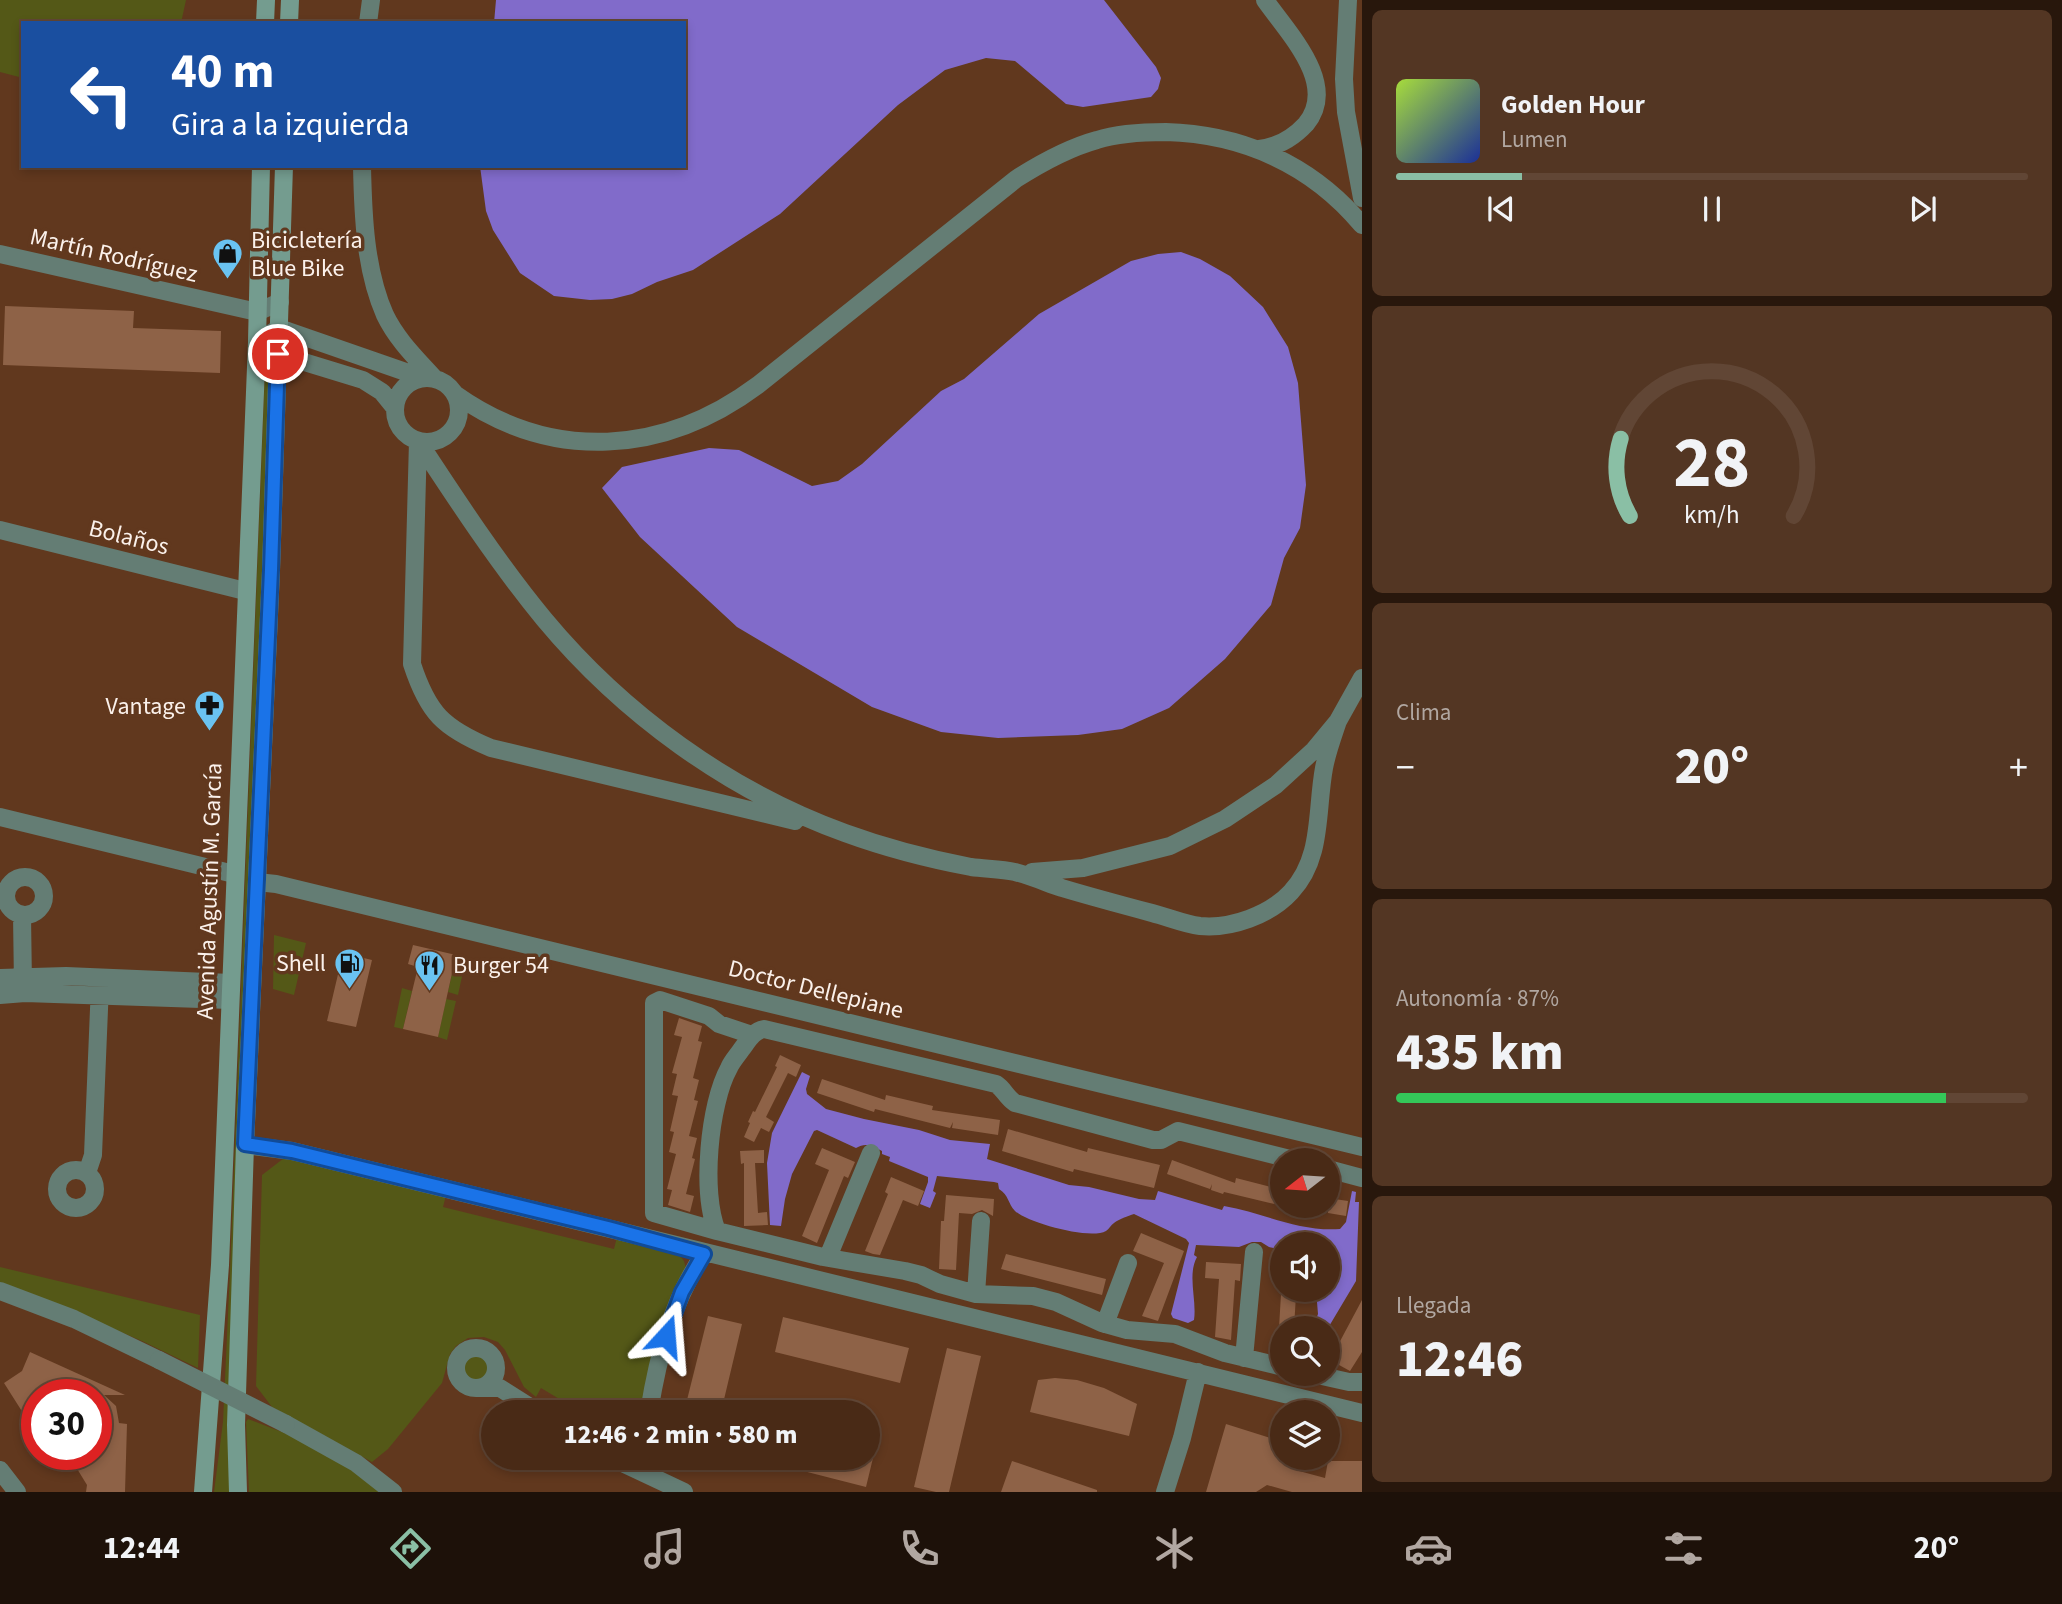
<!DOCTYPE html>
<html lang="es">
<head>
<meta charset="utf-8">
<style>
	:root { --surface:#492a16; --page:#533623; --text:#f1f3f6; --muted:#b1a7a1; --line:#614635; --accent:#8abfa5 }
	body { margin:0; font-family:"Source Sans 3",sans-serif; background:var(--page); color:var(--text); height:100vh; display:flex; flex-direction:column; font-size:26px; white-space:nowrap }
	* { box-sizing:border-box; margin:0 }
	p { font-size:23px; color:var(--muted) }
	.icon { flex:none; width:38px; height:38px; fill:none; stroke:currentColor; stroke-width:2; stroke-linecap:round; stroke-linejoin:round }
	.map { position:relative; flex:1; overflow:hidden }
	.drawer { display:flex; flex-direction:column; gap:10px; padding:10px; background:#28170c; width:700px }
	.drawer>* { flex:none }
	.top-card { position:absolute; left:21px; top:21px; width:665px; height:147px; border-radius:0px; box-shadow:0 4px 10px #0003,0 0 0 2px var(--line); background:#1a4fa0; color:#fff; overflow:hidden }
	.needle { width:46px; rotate:253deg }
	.tools { position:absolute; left:1270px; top:1148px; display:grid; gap:14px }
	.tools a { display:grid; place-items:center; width:70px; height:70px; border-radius:50%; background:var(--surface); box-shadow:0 4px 10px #0003,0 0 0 2px var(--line); font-size:35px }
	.speed { position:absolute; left:21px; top:1379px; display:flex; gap:14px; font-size:35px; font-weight:700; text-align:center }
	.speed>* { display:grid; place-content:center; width:91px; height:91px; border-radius:50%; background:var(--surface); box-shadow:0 4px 10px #0003,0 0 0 2px var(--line); line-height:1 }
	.speed .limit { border:10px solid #d22; background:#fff; color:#111 }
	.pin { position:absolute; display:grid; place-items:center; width:60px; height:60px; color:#fff; margin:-30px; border:4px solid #fff; border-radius:50%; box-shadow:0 2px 7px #0007 }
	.me { position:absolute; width:77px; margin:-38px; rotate:19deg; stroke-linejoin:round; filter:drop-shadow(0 0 5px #0008) }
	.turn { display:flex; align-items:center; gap:24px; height:147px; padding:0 35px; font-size:32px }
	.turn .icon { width:91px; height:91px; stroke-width:2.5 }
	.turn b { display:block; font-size:49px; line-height:60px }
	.big { font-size:52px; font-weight:800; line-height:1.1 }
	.drawer .card { flex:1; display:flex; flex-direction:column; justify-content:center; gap:10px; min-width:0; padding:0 24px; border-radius:10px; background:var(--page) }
	.drawer .dial { align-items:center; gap:0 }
	.dial svg { height:182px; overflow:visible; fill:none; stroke:var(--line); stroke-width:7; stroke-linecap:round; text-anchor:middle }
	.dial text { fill:var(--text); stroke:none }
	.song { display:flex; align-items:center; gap:21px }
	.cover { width:84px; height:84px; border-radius:10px; background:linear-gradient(135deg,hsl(80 70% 55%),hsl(230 70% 35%)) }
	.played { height:7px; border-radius:4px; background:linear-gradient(90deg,var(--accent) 20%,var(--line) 20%) }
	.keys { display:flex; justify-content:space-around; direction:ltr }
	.heat { display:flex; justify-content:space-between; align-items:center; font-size:38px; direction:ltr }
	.charge { height:10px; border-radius:5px; background:linear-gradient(90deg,#34c759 87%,var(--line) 0) }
	.trip { position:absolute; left:481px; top:1400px; width:399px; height:70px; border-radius:35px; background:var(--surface); box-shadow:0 4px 10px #0003,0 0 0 2px var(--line); font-weight:800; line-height:70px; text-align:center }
	.tab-bar { display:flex; height:112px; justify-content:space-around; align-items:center; background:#1d1109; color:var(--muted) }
	.tab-bar .icon { width:49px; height:49px }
	.tab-bar .selected { color:var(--accent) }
	.tab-bar b { font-size:32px; color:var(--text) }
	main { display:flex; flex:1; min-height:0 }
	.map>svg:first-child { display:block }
	.green { fill:#545817 }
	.water { fill:#816bca }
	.building { fill:#8e6247 }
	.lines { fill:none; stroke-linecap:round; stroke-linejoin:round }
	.minor { stroke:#647d74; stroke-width:18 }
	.secondary { stroke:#749c8f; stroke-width:18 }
	.minor-bridge { stroke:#647d74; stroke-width:18 }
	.route-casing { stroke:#114b97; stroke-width:18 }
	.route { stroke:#1a73e8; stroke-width:12 }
	.labels { text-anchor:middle; stroke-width:7; stroke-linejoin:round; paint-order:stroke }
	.poi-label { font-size:24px; fill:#fbf1eb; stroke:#61381e; text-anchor:start }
	.street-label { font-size:24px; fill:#fbf1eb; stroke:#61381e }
</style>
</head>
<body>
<main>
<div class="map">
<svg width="1362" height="1492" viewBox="0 0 1362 1492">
	<rect width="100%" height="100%" fill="#61381e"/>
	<path class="green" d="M 0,0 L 186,0 L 181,23 L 23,23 L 23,78 L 0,72 Z
		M 273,340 L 232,1492 L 214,1492 L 223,1422 L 230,1271 L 266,345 Z
		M 274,935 L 306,943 L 294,995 L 273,989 Z
		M 456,955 L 466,958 L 458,995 L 448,992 Z
		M 402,988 L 412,991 L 403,1029 L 394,1027 Z
		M 446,999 L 456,1001 L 447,1040 L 438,1037 Z
		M 288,1155 L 446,1195 L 443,1207 L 614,1249 L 617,1237 L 677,1252 L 684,1261 L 686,1269 L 644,1412 L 581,1412 L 541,1388 L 536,1397 L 524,1387 L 505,1350 L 498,1342 L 484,1337 L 468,1338 L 456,1346 L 450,1354 L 442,1383 L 388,1449 L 372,1462 L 272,1407 L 256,1386 L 262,1175 Z
		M 0,1267 L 200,1315 L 198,1368 L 142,1341 L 45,1300 L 0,1288 Z
		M462 1368a14 14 0 1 1 28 0a14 14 0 1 1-28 0Z
		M 248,1419 L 300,1439 L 348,1466 L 384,1492 L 249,1492 L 246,1422 Z"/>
	<path class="water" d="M 496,0 L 1104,0 L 1156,67 L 1161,78 L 1158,89 L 1151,97 L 1083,107 L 1066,104 L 1015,61 L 986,58 L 945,70 L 898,105 L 780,214 L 693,270 L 657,282 L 632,294 L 612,299 L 590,300 L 554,296 L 520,273 L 493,230 L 486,211 L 480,166 L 684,166 L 684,23 L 494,23 Z
		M 1181,252 L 1200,259 L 1230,276 L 1263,307 L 1288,347 L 1298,383 L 1306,485 L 1300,528 L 1284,558 L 1271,605 L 1225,659 L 1169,708 L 1122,729 L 1078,735 L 998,738 L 941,732 L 872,707 L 737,627 L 640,537 L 602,488 L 622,467 L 709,448 L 739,450 L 812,486 L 838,481 L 862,464 L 941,391 L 964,379 L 1039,314 L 1131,261 L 1158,254 Z
		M 802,1072 L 810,1076 L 806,1089 L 807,1094 L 826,1109 L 864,1119 L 919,1130 L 950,1140 L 990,1144 L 987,1159 L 1069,1185 L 1089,1187 L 1139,1199 L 1155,1200 L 1158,1191 L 1222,1210 L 1224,1206 C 1264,1213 1299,1232 1340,1229 L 1346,1222 L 1352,1191 L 1356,1192 L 1355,1202 L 1359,1202 L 1356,1281 L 1328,1328 L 1313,1328 L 1318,1314 L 1316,1290 L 1328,1290 L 1328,1244 L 1283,1244 L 1283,1250 L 1269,1247 L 1261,1242 L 1252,1242 L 1239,1247 L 1196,1245 L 1194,1255 L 1197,1257 C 1187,1275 1197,1300 1194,1320 L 1188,1323 L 1173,1318 L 1171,1314 L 1189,1243 L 1186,1239 L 1134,1214 C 1128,1216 1119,1219 1114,1223 C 1111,1225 1109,1229 1106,1231 C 1090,1240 1028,1223 1015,1211 C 1008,1204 1009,1195 999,1189 L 998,1183 L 994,1182 L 937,1176 L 933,1191 L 936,1193 L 930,1208 L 920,1204 L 928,1182 L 928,1177 L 889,1161 L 890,1157 L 882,1154 L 882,1151 C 872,1146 866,1142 856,1148 L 817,1130 L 814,1131 L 792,1174 L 785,1199 L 781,1226 L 770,1225 L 767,1163 L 772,1133 Z"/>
	<path class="building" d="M 5,306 L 134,311 L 133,328 L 221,331 L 220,373 L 3,365 Z
		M 413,945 L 456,955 L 438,1037 L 403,1029 L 418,967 L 408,964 Z
		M 343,953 L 372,960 L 356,1027 L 327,1021 Z
		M 679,1018 L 702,1026 L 698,1041 L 702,1042 L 693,1078 L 699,1080 L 694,1100 L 698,1101 L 689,1136 L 697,1138 L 692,1158 L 695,1159 L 686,1194 L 694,1196 L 690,1212 L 668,1205 L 672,1190 L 667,1189 L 676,1154 L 669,1152 L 674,1132 L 670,1131 L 678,1096 L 672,1095 L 677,1074 L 672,1073 L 682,1037 L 674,1035 Z
		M 780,1055 L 801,1065 L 796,1077 L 788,1073 L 766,1117 L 774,1122 L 769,1132 L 761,1128 L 754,1142 L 744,1137 L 750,1123 L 748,1122 L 753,1111 L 755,1112 L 777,1067 L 775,1066 Z
		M 822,1079 L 885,1100 L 886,1095 L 933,1106 L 932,1110 L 1000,1120 L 998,1135 L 952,1128 L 953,1122 L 950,1128 L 875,1109 L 874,1112 L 817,1093 Z
		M 1008,1129 L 1087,1152 L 1088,1148 L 1160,1165 L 1154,1188 L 1074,1169 L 1073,1172 L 1002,1151 Z
		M 822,1148 L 855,1162 L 848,1178 L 844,1176 L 817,1243 L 802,1236 L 829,1170 L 815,1164 Z
		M 764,1150 L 764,1163 L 755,1163 L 758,1213 L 767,1212 L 768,1225 L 744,1226 L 744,1163 L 741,1164 L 740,1151 Z
		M 1172,1160 L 1235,1183 L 1236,1178 L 1283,1190 L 1283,1206 L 1224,1192 L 1223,1194 L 1211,1190 L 1212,1184 L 1210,1189 L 1167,1174 Z
		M 891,1177 L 924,1191 L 918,1206 L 903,1200 L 880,1255 L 873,1254 L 865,1251 L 888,1194 L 885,1192 Z
		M 946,1195 L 994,1199 L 993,1216 L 982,1210 L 972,1214 L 959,1213 L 956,1270 L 939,1269 L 941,1221 L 944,1221 Z
		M 1328,1198 L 1348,1201 L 1346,1216 L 1328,1213 Z
		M 1141,1233 L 1184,1251 L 1158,1321 L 1142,1316 L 1164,1263 L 1133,1251 Z
		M 1006,1254 L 1106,1279 L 1102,1295 L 1001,1269 Z
		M 1206,1262 L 1241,1264 L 1240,1281 L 1235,1280 L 1231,1340 L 1215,1337 L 1219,1279 L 1205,1278 Z
		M 1281,1294 L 1296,1295 L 1294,1328 L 1279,1328 Z
		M 1362,1300 L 1362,1352 L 1350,1371 L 1330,1360 Z
		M 708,1316 L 742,1324 L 721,1412 L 684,1412 Z
		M 783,1317 L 909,1348 L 900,1383 L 775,1352 Z
		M 947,1348 L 981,1356 L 949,1492 L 936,1492 L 914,1487 Z
		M 30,1352 L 125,1395 L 104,1395 L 116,1406 L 119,1423 L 127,1424 L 125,1492 L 86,1492 L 87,1485 L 68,1454 L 96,1454 L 96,1395 L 37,1395 L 37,1435 L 4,1383 L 22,1371 Z
		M 1055,1378 L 1077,1380 L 1104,1388 L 1137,1404 L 1129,1436 L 1030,1412 L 1038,1380 Z
		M 1226,1424 L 1283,1442 L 1283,1458 L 1303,1458 L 1299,1471 L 1325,1478 L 1328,1461 L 1362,1461 L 1362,1492 L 1292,1492 L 1267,1485 L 1256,1492 L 1206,1492 Z
		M 769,1458 L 873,1458 L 866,1487 L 768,1462 Z
		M 1012,1461 L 1097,1490 L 1097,1492 L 1001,1492 Z"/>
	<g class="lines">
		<path class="minor" d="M 1348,0 L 1344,79 L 1346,112 L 1362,198
			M 368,23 L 371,0
			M 1259,149 C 1278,147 1293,138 1306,124 C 1339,84 1288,33 1265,0
			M 362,166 C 363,215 365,270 385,315 C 397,340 417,359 435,379
			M 0,254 L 257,312 L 280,302
			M 257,342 L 279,328 L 423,378
			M 278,354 L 363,380 L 382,392 L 395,408
			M395 410a32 32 0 1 1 64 0a32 32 0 1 1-64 0Z
			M 455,394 C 552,463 664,455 758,385 L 1016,179 C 1041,163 1068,148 1097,140 C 1119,133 1143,132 1166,132 C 1243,134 1312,165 1362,225
			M 418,441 C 458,502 498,563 544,619 C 623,714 729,791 845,833 C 886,848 929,859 971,867 C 986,869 1001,869 1015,872 C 1031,876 1047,883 1062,888 C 1092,897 1122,905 1152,913 C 1168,917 1184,924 1200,926 C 1231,929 1270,915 1291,892 C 1323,858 1316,811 1324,768 C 1327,752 1333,736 1338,721
			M 418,441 L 412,664 C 428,713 443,728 491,748 L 795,821
			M 0,530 L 245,591
			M 0,817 L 234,874
			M 1032,872 L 1083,868 L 1170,846 L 1225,819 L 1276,785 L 1314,750 L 1338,721 L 1362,678
			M6 896a19 19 0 1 1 38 0a19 19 0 1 1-38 0Z
			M 257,882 L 276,884 L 1362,1147
			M 22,915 L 23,985
			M 0,978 L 66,976 L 231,983
			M 0,995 L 25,993 L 230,1000
			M 245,1145 L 292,1151 L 1362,1413
			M 1328,1169 L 1362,1178
			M57 1189a19 19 0 1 1 38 0a19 19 0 1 1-38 0Z
			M 87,1173 L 93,1155 L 100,985
			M 717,1231 L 654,1213 L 654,1003 L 660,1000 L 709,1016 L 719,1024 L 752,1035
			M 828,1257 L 871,1153
			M 0,1291 L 74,1319 L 159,1360
			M 976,1294 L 981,1221
			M 1105,1324 L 1128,1263
			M456 1368a20 20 0 1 1 40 0a20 20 0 1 1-40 0Z
			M 1244,1358 L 1254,1252
			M 1283,1367 L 1225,1353 L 1175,1334 L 1127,1330 L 1102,1323 L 1056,1302 L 1033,1296 L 976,1294 L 940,1284 L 921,1275 L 905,1271 L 823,1257 L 717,1231 C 701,1193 709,1104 729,1068 C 732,1061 737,1056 741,1050 C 748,1041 753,1031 764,1029 L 996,1084 C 1004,1089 1006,1097 1015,1103 L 1153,1140 L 1161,1140 L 1178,1131 L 1294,1160
			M 1313,1374 L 1349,1382 L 1362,1382
			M 478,1388 L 500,1388 L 538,1412
			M 649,1412 C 658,1356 672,1301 704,1254
			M 286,1424 L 356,1463 L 393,1492
			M 612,1458 L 684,1492
			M 0,1470 L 17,1492
			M 1165,1492 L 1182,1438 L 1198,1372"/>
		<path class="secondary" d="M 265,23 L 266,0
			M 289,23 L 290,0
			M 203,1492 L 220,1265 L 257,342 L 261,166
			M 238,1492 L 236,1425 L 245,1145 L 271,571 L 284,166"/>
		<path class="minor-bridge" d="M 159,1360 L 286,1424"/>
	</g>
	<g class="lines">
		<defs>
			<path id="route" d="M 278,354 L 271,570 L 245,1144 L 292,1151 L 608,1228 L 704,1254 L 682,1292 L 666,1336"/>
		</defs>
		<use href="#route" class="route-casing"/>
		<use href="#route" class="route"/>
	</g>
	<defs>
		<symbol id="shop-pin" viewBox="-11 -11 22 30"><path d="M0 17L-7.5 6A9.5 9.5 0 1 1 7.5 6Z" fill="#6ac3f1" stroke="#61381e"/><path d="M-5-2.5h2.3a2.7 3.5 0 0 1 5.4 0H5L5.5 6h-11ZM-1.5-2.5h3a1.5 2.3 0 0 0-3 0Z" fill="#111"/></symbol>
		<symbol id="pharmacy-pin" viewBox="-11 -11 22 30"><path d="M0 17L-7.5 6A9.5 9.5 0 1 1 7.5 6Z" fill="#6ac3f1" stroke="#61381e"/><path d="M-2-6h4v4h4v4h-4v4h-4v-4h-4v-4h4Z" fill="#111"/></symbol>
		<symbol id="fuel-pin" viewBox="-11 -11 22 30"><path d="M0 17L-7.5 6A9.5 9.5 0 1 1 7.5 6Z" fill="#6ac3f1" stroke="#61381e"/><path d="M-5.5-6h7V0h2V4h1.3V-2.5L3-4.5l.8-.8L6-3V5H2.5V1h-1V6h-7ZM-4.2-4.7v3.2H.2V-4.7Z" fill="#111"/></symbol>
		<symbol id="restaurant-pin" viewBox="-11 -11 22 30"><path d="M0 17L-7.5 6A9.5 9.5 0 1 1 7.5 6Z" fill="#6ac3f1" stroke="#61381e"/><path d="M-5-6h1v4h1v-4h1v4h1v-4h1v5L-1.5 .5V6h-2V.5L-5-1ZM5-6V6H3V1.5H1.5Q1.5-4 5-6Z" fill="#111"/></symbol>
	</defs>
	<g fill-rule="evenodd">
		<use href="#shop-pin" x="210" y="236" width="35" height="47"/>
		<use href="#pharmacy-pin" x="192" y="688" width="35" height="47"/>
		<use href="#fuel-pin" x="332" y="946" width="35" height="47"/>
		<use href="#restaurant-pin" x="412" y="948" width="35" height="47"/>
	</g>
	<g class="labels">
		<g class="poi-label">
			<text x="251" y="248">Bicicletería<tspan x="251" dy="28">Blue Bike</tspan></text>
			<text x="186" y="714" text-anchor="end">Vantage</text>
			<text x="326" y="971" text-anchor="end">Shell</text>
			<text x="453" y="973">Burger 54</text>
		</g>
		<g class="street-label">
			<text transform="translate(114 255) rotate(13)" y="8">Martín Rodríguez</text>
			<text transform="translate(129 537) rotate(14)" y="8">Bolaños</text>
			<text transform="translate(209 891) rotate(-88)" y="8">Avenida Agustín M. García</text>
			<text transform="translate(816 989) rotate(14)" y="8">Doctor Dellepiane</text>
		</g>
	</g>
</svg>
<div class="tools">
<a><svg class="needle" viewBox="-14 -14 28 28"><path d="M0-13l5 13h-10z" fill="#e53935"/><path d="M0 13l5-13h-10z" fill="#b1a7a1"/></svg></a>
<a><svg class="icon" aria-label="sound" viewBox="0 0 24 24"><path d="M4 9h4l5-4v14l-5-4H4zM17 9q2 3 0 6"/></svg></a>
<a><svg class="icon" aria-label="search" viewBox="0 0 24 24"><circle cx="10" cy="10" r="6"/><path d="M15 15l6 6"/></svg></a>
<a><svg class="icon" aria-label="layers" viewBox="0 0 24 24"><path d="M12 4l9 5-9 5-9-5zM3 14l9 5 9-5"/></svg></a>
</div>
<div class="speed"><div class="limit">30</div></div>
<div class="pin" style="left:278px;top:354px;background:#d93025"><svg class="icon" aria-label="arrive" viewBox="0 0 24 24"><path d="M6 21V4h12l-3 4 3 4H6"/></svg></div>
<svg class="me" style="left:666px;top:1336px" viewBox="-20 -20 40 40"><path d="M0-17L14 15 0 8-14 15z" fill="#1a73e8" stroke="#fff" stroke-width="4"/></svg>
<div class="trip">12:46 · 2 min · 580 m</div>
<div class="top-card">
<div class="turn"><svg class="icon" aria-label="left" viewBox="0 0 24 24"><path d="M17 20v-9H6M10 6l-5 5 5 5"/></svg><div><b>40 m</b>Gira a la izquierda</div></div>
</div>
</div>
<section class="drawer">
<div class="card">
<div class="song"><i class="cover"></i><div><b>Golden Hour</b><p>Lumen</p></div></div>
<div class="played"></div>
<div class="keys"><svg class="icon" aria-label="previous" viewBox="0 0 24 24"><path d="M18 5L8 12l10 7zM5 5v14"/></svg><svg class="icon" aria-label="pause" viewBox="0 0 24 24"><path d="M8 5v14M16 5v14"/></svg><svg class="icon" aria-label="next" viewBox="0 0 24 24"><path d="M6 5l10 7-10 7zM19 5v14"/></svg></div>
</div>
<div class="card dial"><svg viewBox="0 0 100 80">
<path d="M14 69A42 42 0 1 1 86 69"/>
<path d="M14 69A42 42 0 0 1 10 35" stroke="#8abfa5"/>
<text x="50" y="56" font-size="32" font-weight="700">28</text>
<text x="50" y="72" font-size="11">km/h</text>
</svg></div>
<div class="card"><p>Clima</p>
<div class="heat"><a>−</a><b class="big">20°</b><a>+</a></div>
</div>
<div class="card"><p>Autonomía · 87%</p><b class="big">435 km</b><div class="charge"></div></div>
<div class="card"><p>Llegada</p><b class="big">12:46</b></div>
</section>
</main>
<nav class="tab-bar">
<b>12:44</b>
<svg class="icon selected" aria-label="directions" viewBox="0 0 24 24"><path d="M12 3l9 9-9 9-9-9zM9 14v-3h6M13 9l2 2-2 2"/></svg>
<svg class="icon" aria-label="music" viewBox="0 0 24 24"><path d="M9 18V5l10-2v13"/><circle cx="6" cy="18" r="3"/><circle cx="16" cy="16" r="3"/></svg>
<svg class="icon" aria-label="phone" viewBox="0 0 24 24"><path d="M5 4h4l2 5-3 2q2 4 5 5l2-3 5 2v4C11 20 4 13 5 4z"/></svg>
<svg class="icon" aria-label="climate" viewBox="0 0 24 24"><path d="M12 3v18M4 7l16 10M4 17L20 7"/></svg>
<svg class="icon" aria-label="car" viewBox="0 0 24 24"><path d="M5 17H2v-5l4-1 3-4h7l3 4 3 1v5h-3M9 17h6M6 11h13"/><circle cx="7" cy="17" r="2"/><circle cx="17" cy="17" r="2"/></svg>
<svg class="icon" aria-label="filters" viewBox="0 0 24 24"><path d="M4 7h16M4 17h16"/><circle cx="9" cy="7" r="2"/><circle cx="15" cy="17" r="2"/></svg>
<b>20°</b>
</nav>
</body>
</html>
